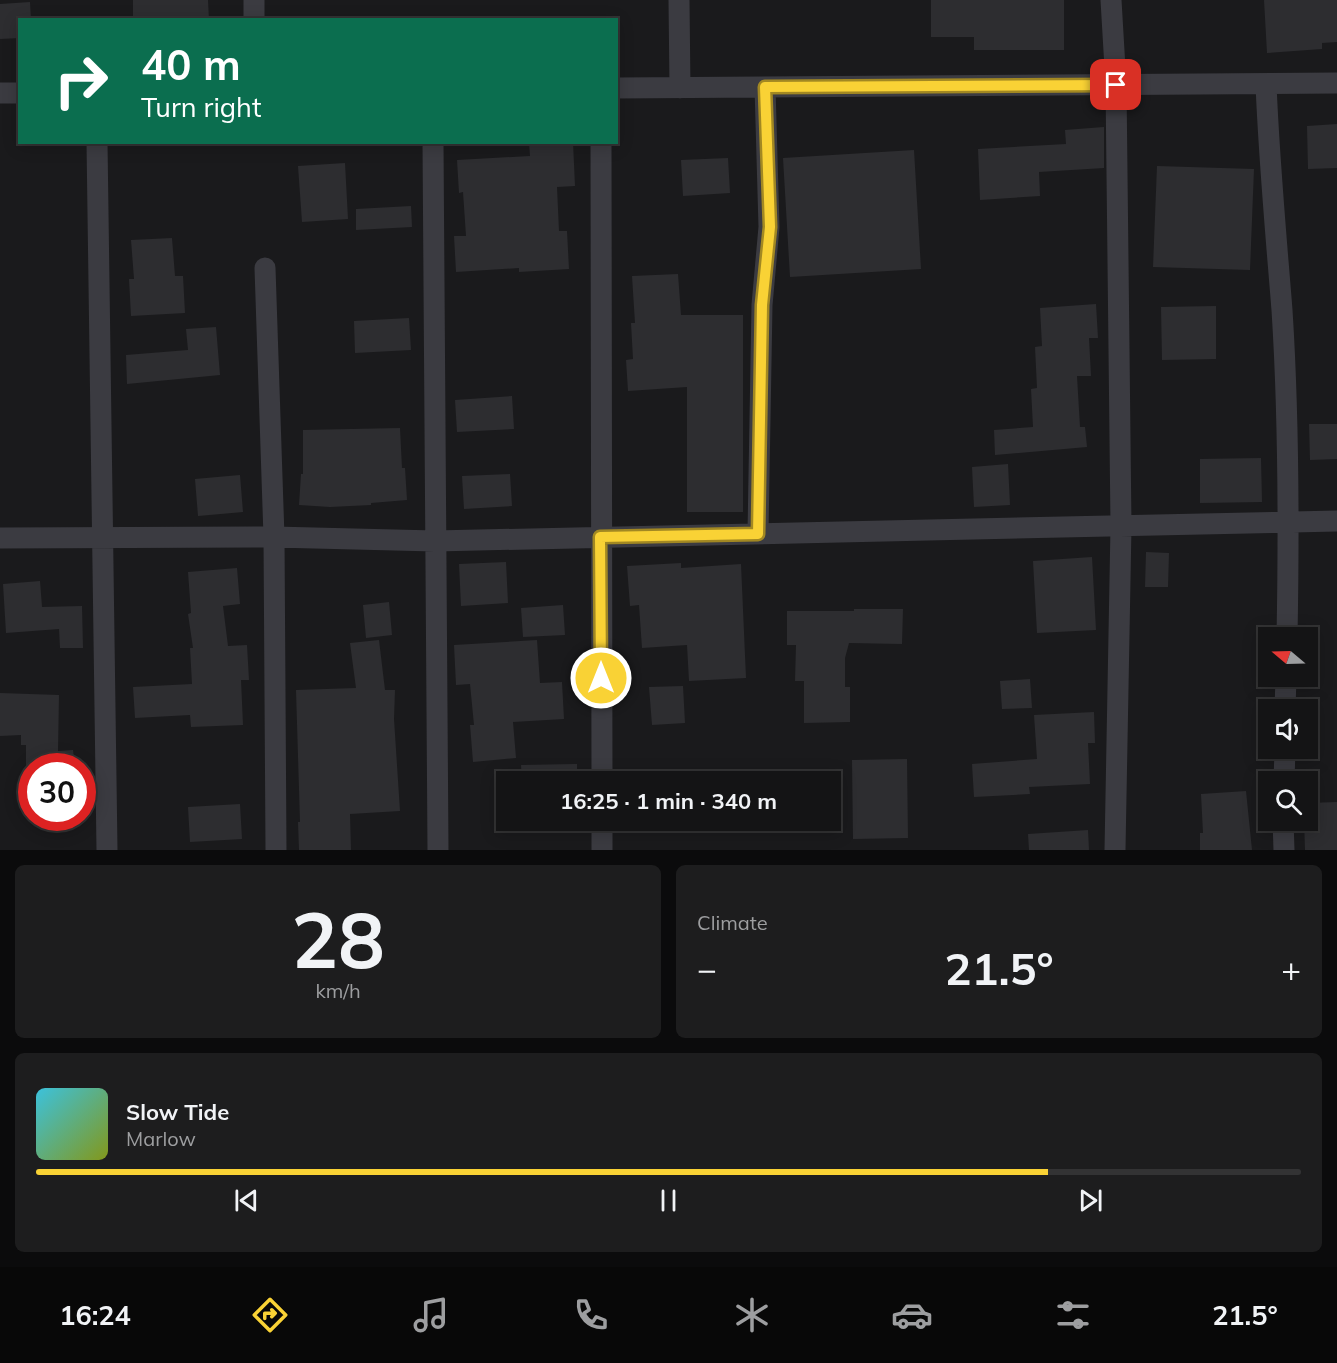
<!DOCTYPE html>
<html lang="en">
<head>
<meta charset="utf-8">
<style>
	:root { --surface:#141415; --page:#1d1d1e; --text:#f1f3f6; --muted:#9d9ea0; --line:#333334; --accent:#f9d235 }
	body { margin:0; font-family:Mulish,sans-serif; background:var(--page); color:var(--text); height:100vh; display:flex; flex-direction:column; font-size:22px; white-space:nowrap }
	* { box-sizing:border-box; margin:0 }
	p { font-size:20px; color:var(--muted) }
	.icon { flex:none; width:33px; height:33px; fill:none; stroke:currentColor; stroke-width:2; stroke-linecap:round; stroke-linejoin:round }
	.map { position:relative; height:850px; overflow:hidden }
	.panel { display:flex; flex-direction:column; gap:15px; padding:15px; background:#0b0b0c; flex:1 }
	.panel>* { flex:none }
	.hud { position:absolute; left:18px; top:18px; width:600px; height:126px; border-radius:0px; box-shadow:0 3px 15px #0003,0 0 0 2px var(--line); background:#0b6e4f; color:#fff; overflow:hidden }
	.needle { width:39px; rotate:289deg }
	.controls { position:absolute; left:1258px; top:627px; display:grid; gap:12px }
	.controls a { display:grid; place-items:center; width:60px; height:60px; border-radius:0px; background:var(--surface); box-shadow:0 3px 15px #0003,0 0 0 2px var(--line); font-size:30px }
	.speed { position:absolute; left:18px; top:753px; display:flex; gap:12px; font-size:30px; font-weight:700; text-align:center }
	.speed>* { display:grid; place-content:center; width:78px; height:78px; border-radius:50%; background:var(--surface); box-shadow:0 3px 15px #0003,0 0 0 2px var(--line); line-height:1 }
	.speed .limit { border:9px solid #d22; background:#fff; color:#111 }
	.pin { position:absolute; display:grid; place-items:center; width:51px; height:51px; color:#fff; margin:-26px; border-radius:12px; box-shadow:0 3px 9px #0006 }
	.me { position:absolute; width:66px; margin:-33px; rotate:0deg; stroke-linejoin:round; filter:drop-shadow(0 0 4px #0008) }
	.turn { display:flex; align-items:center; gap:21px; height:126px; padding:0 24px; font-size:27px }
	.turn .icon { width:78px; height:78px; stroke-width:2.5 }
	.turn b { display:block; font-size:42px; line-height:51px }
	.big { font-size:45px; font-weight:700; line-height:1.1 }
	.panel .card { flex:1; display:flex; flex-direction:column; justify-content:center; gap:9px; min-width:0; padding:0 21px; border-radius:9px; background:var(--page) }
	.panel .dial { align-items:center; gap:0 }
	.dial b { font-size:78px; line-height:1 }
	.song { display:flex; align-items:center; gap:18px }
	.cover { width:72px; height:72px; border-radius:9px; background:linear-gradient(135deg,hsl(190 70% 55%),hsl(70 70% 35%)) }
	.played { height:6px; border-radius:3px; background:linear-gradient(90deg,var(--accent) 80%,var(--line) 80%) }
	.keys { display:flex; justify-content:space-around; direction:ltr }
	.heat { display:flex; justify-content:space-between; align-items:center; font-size:33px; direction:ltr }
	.panel .tiles { flex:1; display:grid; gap:15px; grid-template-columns:1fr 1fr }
	.card:last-child { grid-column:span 2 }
	.trip { position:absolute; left:496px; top:771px; width:345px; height:60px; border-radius:0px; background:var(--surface); box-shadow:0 3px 15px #0003,0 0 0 2px var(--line); font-weight:700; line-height:60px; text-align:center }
	.tabs { display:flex; height:96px; justify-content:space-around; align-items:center; background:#080808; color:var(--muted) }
	.tabs .icon { width:42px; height:42px }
	.tabs .selected { color:var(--accent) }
	.tabs b { font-size:27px; color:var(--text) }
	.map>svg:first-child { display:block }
	.building { fill:#2d2d30 }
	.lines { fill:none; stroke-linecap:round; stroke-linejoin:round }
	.street { stroke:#3b3b41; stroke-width:21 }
	.route-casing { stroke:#a28822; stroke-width:15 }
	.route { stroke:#f9d235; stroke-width:10 }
</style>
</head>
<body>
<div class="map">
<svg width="1337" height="850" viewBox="0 0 1337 850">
	<rect width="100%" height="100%" fill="#1a1a1c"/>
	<path class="building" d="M 133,0 L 208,0 L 209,20 L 133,20 Z
		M 931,0 L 1064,0 L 1064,50 L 974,50 L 974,37 L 931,37 Z
		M 1264,0 L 1337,0 L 1337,42 L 1322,43 L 1322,49 L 1267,53 Z
		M 30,2 L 31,20 L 20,20 L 20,38 L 0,39 L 0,4 Z
		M 1337,124 L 1337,168 L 1308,169 L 1307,126 Z
		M 1104,127 L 1104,168 L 1039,172 L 1040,196 L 980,200 L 978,149 L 1066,144 L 1065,130 Z
		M 529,142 L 573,142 L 575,186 L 557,187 L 559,231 L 567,231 L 569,269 L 519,272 L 519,268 L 456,272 L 454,236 L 466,236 L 463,192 L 459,193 L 457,160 L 530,156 Z
		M 914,150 L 921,269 L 790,277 L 783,158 Z
		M 728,158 L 730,193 L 683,196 L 681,160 Z
		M 345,163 L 348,219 L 302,222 L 298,166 Z
		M 1157,166 L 1254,169 L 1250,270 L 1153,267 Z
		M 411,206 L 412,227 L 356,230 L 356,209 Z
		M 172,238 L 175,276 L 183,276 L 185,313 L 131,316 L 129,279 L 134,279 L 131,240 Z
		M 678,274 L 681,315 L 743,315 L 743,512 L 687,512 L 687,387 L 628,391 L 626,360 L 633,359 L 631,323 L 635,323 L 632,276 Z
		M 1096,304 L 1098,338 L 1089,338 L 1091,376 L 1077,376 L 1080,427 L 1085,427 L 1087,447 L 995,455 L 994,430 L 1033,427 L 1031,389 L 1037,388 L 1035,347 L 1042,346 L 1040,308 Z
		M 1216,306 L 1216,359 L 1162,360 L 1161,307 Z
		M 409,318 L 411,350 L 355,353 L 354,321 Z
		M 216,327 L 220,375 L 127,384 L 126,355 L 188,350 L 186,329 Z
		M 512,396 L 514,429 L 457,432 L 455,400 Z
		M 1309,424 L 1337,424 L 1337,459 L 1310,460 Z
		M 400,428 L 402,468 L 405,468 L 407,500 L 371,503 L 371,505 L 330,507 L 299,505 L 301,474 L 303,474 L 303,430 Z
		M 1261,458 L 1262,502 L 1200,503 L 1200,459 Z
		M 1008,464 L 1010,505 L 974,507 L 972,467 Z
		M 510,474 L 512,506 L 464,509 L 462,476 Z
		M 240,475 L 243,512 L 198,516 L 195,479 Z
		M 1146,552 L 1169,553 L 1168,587 L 1145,587 Z
		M 1092,557 L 1096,630 L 1037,633 L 1033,561 Z
		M 506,562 L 508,603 L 461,606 L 459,564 Z
		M 681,563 L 681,568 L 741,564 L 746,678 L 689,681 L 687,645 L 642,648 L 639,605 L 630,606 L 627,566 Z
		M 237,568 L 240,604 L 223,606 L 228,646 L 247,645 L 249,680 L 241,680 L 243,725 L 191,727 L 190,715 L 135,718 L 133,687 L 192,684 L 190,648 L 193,648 L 188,614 L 191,613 L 188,572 Z
		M 40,581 L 42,607 L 82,606 L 83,648 L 60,648 L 59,629 L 6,633 L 3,584 Z
		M 389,602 L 392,635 L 366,638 L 363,605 Z
		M 563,605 L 565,635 L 523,637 L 521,608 Z
		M 854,609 L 903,609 L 902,644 L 849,643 L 845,658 L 845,687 L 850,687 L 850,722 L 804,723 L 804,681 L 795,681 L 796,645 L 787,645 L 787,611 L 854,611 Z
		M 379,640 L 385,690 L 395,690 L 394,719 L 400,811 L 350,814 L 351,850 L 299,850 L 298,822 L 300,822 L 296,690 L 356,688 L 350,643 Z
		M 537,640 L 540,683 L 562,682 L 564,719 L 513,722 L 516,758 L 473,762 L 470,725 L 474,725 L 470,684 L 456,685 L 454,645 Z
		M 1030,679 L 1032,708 L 1002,709 L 1000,681 Z
		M 683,686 L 685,723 L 652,725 L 649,687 Z
		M 0,693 L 59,695 L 58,751 L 73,750 L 75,766 L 26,766 L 26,745 L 21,745 L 21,735 L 0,736 Z
		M 1094,712 L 1095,743 L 1088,743 L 1090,784 L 1029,787 L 1030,794 L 974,797 L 972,764 L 1037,759 L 1034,715 Z
		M 907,759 L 908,838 L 853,839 L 852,760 Z
		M 577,764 L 577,782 L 522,782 L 521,765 Z
		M 1246,791 L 1252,850 L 1200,850 L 1200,833 L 1203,833 L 1201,794 Z
		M 1337,802 L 1337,850 L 1305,850 L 1304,820 L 1308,820 L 1308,803 Z
		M 240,804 L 242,839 L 190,842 L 188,807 Z
		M 1088,830 L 1089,850 L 1029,850 L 1028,834 Z"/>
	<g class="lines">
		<path class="street" d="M 254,0 L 254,20
			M 679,0 L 680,88
			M 1111,0 L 1116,85 L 1121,526 L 1115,850
			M 1266,84 C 1269,160 1276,235 1282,310 C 1289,419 1289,529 1287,638
			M 616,88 L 1337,83
			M 0,93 L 20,93
			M 97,142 L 107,850
			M 433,142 L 438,850
			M 601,142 L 602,782
			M 265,268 L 274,537 L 276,850
			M 758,533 L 762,305 L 769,227 L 765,87
			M 0,538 L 274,537 L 435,541 L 1337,521
			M 1285,710 L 1286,676
			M 1284,782 L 1285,748
			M 602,820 L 602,850
			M 1283,820 L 1284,850"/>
	</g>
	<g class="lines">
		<defs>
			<path id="route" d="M 601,678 L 600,537 L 758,534 L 762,305 L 770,227 L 765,87 L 1116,85"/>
		</defs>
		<use href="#route" class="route-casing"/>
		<use href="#route" class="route"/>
	</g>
</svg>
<div class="controls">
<a><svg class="needle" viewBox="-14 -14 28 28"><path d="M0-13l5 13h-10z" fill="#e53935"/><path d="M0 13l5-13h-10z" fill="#9d9ea0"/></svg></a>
<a><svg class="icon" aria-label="sound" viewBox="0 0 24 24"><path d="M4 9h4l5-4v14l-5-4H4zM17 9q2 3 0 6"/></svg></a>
<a><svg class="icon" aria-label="search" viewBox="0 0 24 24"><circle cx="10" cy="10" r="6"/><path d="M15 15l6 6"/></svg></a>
</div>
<div class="speed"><div class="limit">30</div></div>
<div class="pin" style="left:1116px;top:85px;background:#d93025"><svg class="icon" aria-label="arrive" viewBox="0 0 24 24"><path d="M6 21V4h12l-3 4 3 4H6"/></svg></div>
<svg class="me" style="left:601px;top:678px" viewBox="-20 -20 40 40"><circle r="17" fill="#f9d235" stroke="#fff" stroke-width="3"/><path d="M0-11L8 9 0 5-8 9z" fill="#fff"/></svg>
<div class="trip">16:25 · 1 min · 340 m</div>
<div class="hud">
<div class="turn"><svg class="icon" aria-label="right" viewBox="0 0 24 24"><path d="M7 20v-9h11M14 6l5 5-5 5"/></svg><div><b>40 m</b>Turn right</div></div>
</div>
</div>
<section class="panel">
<div class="tiles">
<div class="card dial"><b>28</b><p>km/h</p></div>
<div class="card"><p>Climate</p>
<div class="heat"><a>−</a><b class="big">21.5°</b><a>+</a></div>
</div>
<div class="card">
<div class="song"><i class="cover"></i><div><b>Slow Tide</b><p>Marlow</p></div></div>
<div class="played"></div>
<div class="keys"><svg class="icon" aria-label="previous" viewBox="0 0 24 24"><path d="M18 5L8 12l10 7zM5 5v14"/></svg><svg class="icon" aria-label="pause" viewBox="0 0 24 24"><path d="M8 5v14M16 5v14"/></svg><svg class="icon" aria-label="next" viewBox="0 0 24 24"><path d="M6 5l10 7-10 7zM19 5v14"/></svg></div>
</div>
</div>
</section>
<nav class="tabs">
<b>16:24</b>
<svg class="icon selected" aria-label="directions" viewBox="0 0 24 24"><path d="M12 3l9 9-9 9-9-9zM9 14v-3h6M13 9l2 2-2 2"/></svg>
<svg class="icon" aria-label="music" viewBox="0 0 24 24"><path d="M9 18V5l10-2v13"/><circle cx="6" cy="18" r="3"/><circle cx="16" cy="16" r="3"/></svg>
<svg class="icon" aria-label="phone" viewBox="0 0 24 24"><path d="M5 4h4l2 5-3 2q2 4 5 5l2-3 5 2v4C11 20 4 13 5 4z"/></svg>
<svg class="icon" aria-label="climate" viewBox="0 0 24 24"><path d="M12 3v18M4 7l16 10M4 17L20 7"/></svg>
<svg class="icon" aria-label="car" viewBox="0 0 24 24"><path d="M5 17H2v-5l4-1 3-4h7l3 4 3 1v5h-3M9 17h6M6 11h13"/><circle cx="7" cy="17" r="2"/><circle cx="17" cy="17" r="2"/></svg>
<svg class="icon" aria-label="filters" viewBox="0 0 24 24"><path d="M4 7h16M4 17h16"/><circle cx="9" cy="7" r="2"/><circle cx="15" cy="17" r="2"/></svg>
<b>21.5°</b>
</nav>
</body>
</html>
